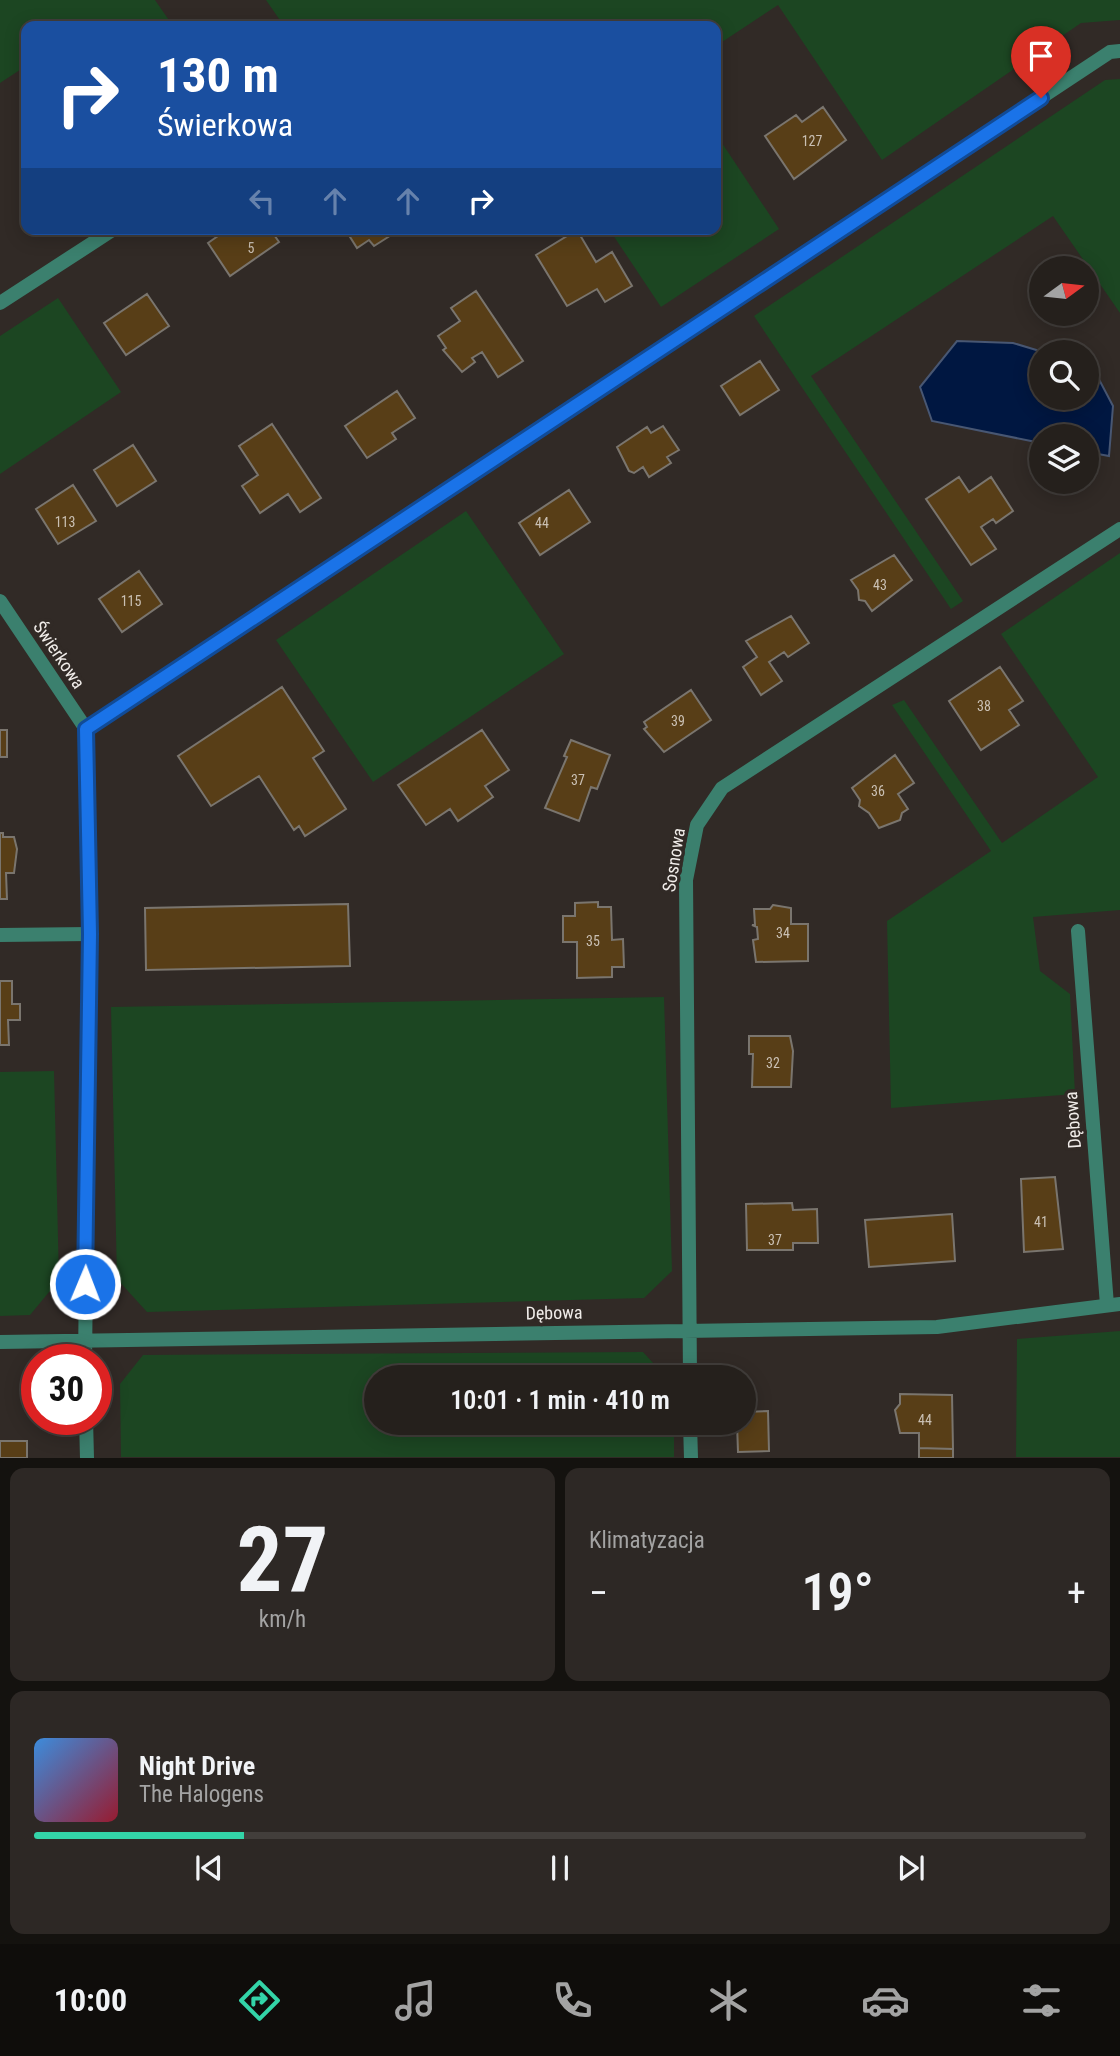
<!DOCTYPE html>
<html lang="pl">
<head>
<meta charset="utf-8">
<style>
	:root { --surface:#25201c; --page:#2d2825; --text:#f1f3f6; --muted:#a3a3a3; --line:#423e3b; --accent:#33d4a8 }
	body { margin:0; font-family:"Roboto Condensed",sans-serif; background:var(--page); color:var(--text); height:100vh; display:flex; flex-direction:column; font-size:26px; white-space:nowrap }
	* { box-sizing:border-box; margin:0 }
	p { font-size:23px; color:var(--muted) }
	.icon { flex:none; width:38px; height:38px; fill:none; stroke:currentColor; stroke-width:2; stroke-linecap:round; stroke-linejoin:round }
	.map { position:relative; height:1458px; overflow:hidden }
	.drawer { display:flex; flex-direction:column; gap:10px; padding:10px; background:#14120f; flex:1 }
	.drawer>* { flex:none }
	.banner { position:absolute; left:21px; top:21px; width:700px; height:214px; border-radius:14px; box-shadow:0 4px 18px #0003,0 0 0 2px var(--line); background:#1a4fa0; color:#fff; overflow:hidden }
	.needle { width:46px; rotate:75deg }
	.controls { position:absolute; left:1029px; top:256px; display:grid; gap:14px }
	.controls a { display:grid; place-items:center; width:70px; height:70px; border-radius:50%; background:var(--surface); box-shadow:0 4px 18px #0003,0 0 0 2px var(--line); font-size:35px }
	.speed { position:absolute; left:21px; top:1344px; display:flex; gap:14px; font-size:35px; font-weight:700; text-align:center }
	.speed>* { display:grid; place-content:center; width:91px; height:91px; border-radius:50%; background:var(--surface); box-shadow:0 4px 18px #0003,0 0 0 2px var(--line); line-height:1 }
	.speed .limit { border:10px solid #d22; background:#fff; color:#111 }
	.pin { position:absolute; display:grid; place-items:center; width:60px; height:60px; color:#fff; margin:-72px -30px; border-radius:50% 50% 50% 0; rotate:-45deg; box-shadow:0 0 7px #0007 }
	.pin .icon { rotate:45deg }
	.me { position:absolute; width:77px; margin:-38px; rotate:1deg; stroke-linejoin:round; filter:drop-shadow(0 0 5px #0008) }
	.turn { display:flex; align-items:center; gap:24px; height:147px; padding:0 21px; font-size:32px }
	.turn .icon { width:91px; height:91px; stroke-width:2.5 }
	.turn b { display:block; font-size:49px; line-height:60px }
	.lanes { display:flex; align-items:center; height:66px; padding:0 21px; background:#0003; justify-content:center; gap:35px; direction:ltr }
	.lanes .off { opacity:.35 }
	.big { font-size:52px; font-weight:600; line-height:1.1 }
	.drawer .card { flex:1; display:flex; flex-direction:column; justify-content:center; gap:10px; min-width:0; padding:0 24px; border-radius:14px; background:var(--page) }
	.drawer .dial { align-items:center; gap:0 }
	.dial b { font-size:91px; line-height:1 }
	.song { display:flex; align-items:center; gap:21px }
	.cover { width:84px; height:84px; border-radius:10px; background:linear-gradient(135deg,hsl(210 70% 55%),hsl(350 70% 35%)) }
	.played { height:7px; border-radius:4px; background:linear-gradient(90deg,var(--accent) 20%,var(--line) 20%) }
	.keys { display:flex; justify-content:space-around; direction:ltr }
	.heat { display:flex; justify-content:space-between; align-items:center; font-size:38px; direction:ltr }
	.drawer .tiles { flex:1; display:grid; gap:10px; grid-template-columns:1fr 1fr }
	.card:last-child { grid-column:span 2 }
	.trip { position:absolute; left:364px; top:1365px; width:392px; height:70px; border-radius:35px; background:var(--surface); box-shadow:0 4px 18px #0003,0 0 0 2px var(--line); font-weight:600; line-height:70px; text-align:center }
	.tabs { display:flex; height:112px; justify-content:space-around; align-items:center; background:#0f0d0b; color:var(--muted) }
	.tabs .icon { width:49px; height:49px }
	.tabs .active { color:var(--accent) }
	.tabs b { font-size:32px; color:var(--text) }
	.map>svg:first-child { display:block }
	.green { fill:#1c4622 }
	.water { fill:#001741; stroke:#485773; stroke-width:2 }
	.building { fill:#583e17; stroke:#7a756e; stroke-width:2 }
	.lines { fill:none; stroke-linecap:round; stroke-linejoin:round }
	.lane { stroke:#3b806e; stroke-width:14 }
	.street { stroke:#3b806e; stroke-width:14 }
	.route-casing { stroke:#114b97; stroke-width:18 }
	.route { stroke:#1a73e8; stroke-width:12 }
	.labels { text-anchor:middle; stroke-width:7; stroke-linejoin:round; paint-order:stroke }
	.number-label { font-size:14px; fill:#cac0b4 }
	.street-label { font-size:18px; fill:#f0ece9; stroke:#312a26 }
</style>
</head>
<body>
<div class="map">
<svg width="1120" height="1458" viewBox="0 0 1120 1458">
	<rect width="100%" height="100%" fill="#312a26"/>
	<path class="green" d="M 0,0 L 155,0 L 173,26 L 26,26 L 26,66 L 0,83 Z
		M 266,0 L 1120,0 L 1120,20 L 1081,23 L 882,160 L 778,5 L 716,46 L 716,26 L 392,26 L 389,23 L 384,26 L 284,26 Z
		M 1120,79 L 1120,313 L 1053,216 L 811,376 L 963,601 L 951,609 L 754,316 L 1105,80 Z
		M 716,134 L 779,229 L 661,307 L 609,229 L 716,229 Z
		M 58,298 L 121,392 L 0,474 L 0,336 Z
		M 466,511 L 564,654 L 373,782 L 276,640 Z
		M 1120,553 L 1120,910 L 1033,917 L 1040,971 L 1070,994 L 1075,1094 L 891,1108 L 887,921 L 991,851 L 892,705 L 904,700 L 1002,843 L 1098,777 L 1001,634 Z
		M 664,997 L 672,1271 L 644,1298 L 147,1312 L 117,1279 L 111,1007 Z
		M 54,1071 L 59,1280 L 30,1315 L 0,1316 L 0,1072 Z
		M 1120,1331 L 1120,1457 L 1016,1457 L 1017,1339 Z
		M 643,1352 L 666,1377 L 376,1377 L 376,1423 L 674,1423 L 674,1457 L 121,1457 L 120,1384 L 143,1355 Z"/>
	<path class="water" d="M 957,341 L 1013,343 L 1043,352 L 1041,397 L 1087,397 L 1087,364 L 1092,366 L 1113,406 L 1109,456 L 1087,452 L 1087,436 L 1041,436 L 1041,443 L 932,421 L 920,387 Z"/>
	<path class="building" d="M 823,107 L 846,140 L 794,179 L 765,136 L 796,115 L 802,122 Z
		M 228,229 L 270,229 L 279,242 L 230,276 L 208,243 Z
		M 345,229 L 394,229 L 396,232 L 374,246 L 369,240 L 357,248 Z
		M 577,230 L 596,262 L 612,252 L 632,286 L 605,302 L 597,289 L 567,306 L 536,255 Z
		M 476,291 L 523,361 L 498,377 L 482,352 L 472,358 L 475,362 L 462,372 L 443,350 L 446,348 L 438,336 L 460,321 L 451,308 Z
		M 147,294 L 169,326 L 126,355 L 104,323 Z
		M 760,361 L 779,390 L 740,415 L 721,386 Z
		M 397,391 L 415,418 L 392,433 L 396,439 L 367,458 L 345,426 Z
		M 272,424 L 321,498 L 300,512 L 288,494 L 260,513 L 242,486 L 258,475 L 239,446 Z
		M 663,426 L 679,450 L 667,457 L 671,463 L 649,477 L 643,467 L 634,473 L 629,471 L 617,447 L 647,427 L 651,433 Z
		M 133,445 L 156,481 L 117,506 L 94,470 Z
		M 959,477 L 969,492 L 991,477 L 1013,511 L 996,523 L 993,519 L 981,527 L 996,549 L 971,565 L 926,499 Z
		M 73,485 L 96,521 L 58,544 L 36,509 Z
		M 569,490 L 590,522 L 540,555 L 519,523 Z
		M 894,555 L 912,580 L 872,611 L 865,601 L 859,600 L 858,590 L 851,580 Z
		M 139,571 L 162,604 L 122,632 L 99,599 Z
		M 791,616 L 809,643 L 788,657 L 784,652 L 769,662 L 782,681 L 761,695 L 743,667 L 757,657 L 746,641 Z
		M 1000,667 L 1023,701 L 1009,710 L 1019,725 L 981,750 L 949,701 Z
		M 282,687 L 324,751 L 313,758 L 346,809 L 305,836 L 299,826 L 294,830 L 259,776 L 211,806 L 178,756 Z
		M 691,690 L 711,720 L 664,752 L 644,729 L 647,727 L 644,722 Z
		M 0,730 L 7,730 L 7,757 L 0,757 Z
		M 482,730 L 509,770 L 485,786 L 493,797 L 458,821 L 450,809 L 426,825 L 398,785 Z
		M 571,740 L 610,755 L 597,789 L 591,787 L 579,821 L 545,808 L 567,757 L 564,756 Z
		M 895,755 L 914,783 L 898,794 L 908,809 L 902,813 L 900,820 L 879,828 L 869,813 L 859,806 L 860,800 L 852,788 Z
		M 0,833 L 3,833 L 3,837 L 14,837 L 17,849 L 14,873 L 6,873 L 7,899 L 0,899 Z
		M 598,902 L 598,907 L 611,907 L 612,940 L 623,939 L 624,967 L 612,967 L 612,977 L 577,978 L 577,942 L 563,942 L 563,916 L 575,916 L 575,903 Z
		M 348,904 L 350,966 L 146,970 L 145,908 Z
		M 773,905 L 791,908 L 791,924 L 808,924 L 808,961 L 756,962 L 753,940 L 758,939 L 757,927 L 752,925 L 755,925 L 754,909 L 770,909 Z
		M 0,981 L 12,981 L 12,1004 L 20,1004 L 20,1020 L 8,1020 L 9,1045 L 0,1045 Z
		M 749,1036 L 790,1036 L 793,1051 L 791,1087 L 752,1087 L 753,1054 L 749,1054 Z
		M 1055,1177 L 1063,1249 L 1024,1252 L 1021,1179 Z
		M 792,1203 L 793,1210 L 817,1209 L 818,1243 L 793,1243 L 793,1250 L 747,1250 L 746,1204 Z
		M 952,1214 L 955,1261 L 869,1267 L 865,1220 Z
		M 900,1394 L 952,1395 L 953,1449 L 919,1448 L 919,1433 L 900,1433 L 895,1410 L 900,1404 Z
		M 768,1411 L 769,1451 L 738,1452 L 737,1423 L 744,1423 L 744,1412 Z
		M 0,1441 L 27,1441 L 27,1458 L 0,1458 Z
		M 919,1448 L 953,1449 L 953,1458 L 919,1458 Z"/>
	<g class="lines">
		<path class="lane" d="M 0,935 L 90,934"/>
		<path class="street" d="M 0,303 L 114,229
			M 0,601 L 86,729
			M 1078,931 L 1107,1305
			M 0,1342 L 937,1327 L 1120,1304
			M 85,1360 L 90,934 L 86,729 L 1110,52 L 1120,51
			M 690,1377 L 686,880 L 697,825 L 722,788 L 1120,529
			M 86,1419 L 87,1458
			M 690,1423 L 691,1458"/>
	</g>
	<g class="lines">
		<defs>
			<path id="route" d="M 85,1284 L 90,934 L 86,729 L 1041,98"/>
		</defs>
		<use href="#route" class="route-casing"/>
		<use href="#route" class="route"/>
	</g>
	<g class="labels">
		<g class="number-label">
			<text x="812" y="146">127</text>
			<text x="251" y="253">5</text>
			<text x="65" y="527">113</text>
			<text x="542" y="528">44</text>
			<text x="880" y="590">43</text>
			<text x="131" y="606">115</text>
			<text x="984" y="711">38</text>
			<text x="678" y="726">39</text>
			<text x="578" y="785">37</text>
			<text x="878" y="796">36</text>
			<text x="783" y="938">34</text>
			<text x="593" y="946">35</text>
			<text x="773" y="1068">32</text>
			<text x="1041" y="1227">41</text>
			<text x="775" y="1245">37</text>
			<text x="925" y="1425">44</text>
		</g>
		<g class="street-label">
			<text transform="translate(59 655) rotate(56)" y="6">Świerkowa</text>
			<text transform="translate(674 860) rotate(-81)" y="6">Sosnowa</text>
			<text transform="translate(1073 1120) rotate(-94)" y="6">Dębowa</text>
			<text transform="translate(554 1313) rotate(-1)" y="6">Dębowa</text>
		</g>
	</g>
</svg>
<div class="controls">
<a><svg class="needle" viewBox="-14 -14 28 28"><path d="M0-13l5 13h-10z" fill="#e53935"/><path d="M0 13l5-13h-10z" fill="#a3a3a3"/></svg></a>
<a><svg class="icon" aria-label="search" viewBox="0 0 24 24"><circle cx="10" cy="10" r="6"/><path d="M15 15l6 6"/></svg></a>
<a><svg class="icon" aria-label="layers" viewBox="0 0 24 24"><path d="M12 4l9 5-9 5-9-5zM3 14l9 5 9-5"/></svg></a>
</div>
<div class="speed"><div class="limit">30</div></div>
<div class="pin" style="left:1041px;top:98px;background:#d93025"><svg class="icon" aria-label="arrive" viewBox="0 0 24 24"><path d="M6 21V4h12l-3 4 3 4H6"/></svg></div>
<svg class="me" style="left:85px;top:1284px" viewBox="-20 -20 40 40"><circle r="17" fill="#1a73e8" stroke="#fff" stroke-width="3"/><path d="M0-11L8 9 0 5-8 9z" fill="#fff"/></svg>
<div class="trip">10:01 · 1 min · 410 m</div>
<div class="banner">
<div class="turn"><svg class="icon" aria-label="right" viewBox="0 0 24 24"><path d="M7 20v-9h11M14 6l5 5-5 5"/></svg><div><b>130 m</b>Świerkowa</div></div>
<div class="lanes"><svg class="icon off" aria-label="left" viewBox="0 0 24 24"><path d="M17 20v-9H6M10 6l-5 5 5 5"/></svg><svg class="icon off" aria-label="ahead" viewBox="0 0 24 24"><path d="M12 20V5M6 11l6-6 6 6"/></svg><svg class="icon off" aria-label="ahead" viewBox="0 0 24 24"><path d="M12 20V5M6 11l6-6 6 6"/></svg><svg class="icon" aria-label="right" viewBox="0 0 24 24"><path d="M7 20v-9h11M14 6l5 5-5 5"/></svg></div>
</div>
</div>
<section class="drawer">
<div class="tiles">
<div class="card dial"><b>27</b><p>km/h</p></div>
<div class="card"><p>Klimatyzacja</p>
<div class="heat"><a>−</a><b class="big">19°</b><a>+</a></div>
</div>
<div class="card">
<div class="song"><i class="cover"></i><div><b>Night Drive</b><p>The Halogens</p></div></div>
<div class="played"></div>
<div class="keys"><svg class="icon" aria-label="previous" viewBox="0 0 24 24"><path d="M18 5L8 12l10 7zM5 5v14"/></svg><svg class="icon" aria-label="pause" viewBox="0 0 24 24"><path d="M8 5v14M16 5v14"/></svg><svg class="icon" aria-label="next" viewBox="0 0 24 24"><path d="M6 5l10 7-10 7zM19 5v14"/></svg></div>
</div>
</div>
</section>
<nav class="tabs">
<b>10:00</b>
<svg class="icon active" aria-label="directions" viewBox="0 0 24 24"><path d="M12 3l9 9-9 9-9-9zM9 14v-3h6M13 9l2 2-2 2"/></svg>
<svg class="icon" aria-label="music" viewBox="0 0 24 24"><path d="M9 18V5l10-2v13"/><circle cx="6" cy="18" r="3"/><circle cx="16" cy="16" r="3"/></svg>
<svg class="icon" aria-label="phone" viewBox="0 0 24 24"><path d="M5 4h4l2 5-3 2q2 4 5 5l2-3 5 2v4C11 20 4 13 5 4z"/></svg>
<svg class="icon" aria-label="climate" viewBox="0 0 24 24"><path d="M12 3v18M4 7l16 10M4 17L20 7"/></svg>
<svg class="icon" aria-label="car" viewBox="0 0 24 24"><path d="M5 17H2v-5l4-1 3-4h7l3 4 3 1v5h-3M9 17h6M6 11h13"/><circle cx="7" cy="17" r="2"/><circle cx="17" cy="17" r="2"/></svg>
<svg class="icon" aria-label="filters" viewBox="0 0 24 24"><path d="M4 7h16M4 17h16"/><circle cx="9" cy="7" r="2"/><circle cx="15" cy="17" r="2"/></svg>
</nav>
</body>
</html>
